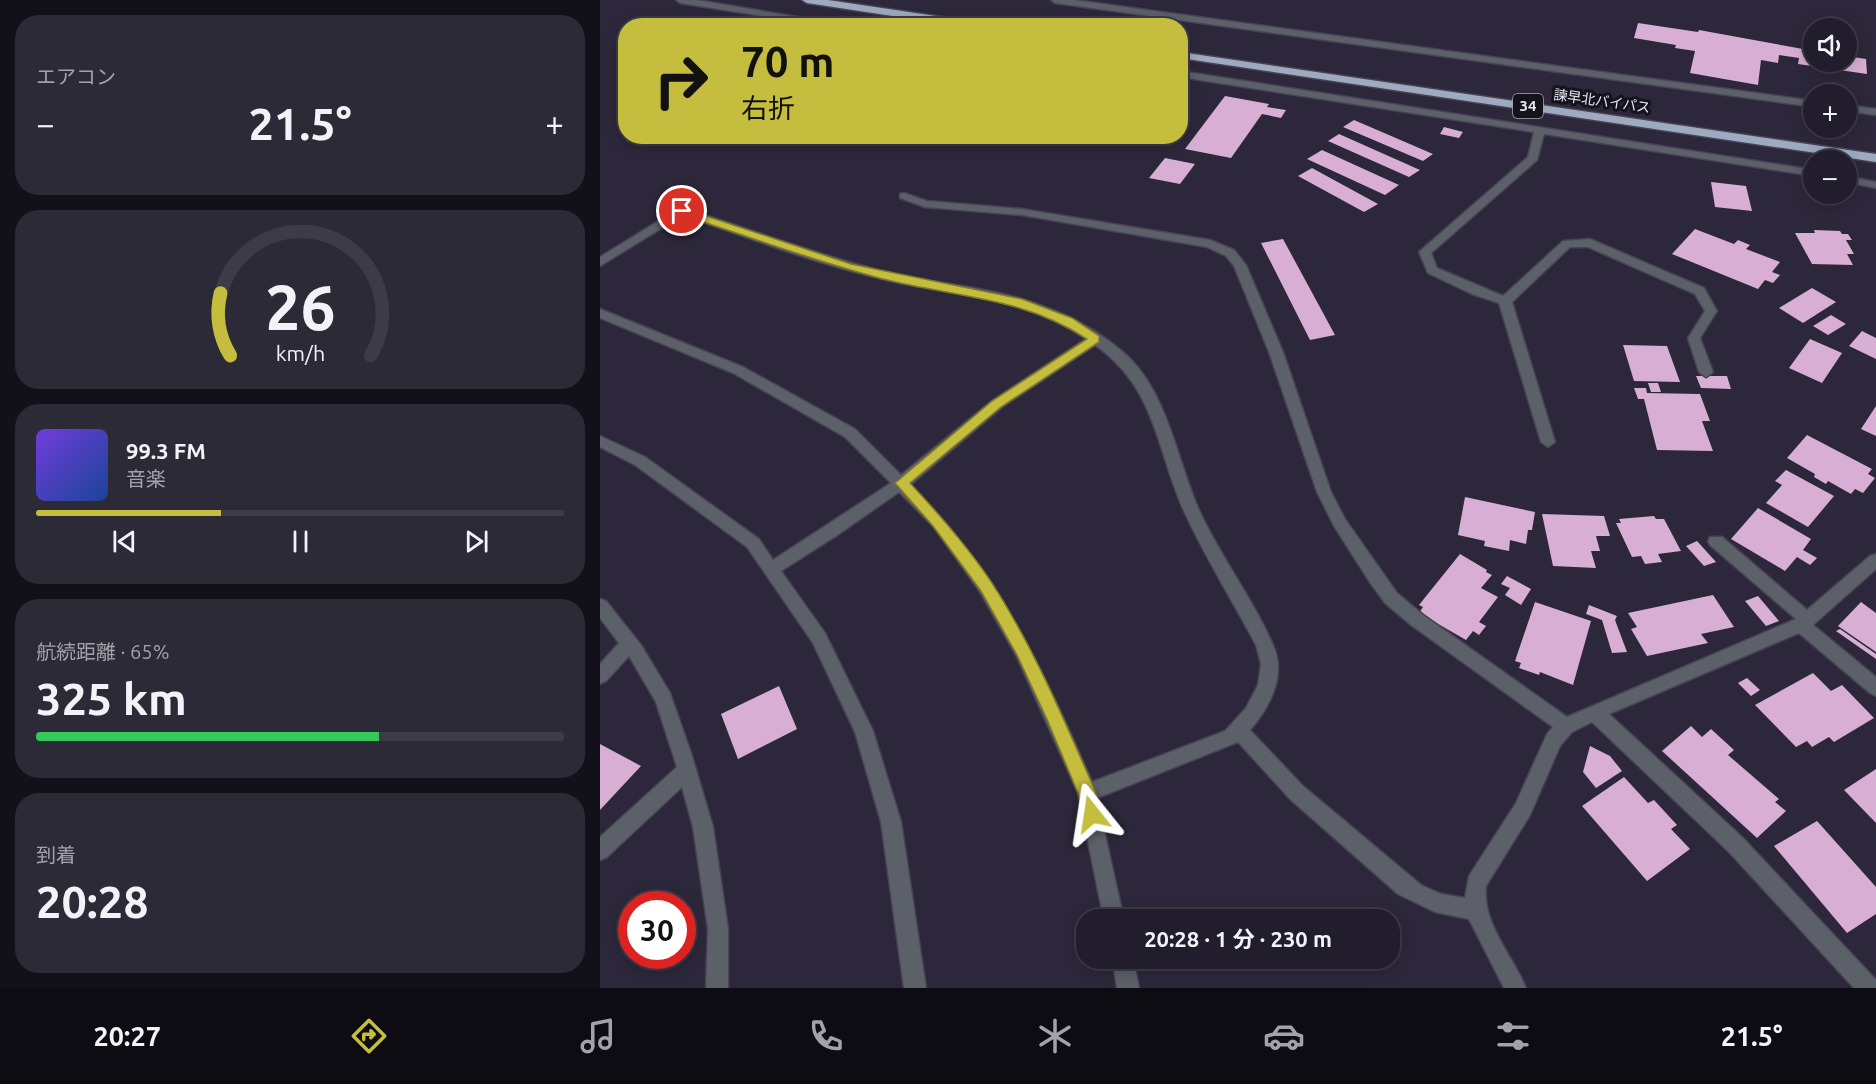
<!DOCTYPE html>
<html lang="ja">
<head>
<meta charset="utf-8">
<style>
	:root { --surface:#211d2c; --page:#2d2a38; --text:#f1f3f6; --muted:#a2a2a9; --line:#3e3b48; --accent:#c4bd3e }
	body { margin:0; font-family:Ubuntu,"Noto Sans JP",sans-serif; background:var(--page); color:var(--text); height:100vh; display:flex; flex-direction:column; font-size:22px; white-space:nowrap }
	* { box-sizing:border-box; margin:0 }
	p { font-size:20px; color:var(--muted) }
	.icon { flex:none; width:33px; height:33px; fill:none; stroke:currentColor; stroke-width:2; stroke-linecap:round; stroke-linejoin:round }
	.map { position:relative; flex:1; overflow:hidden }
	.drawer { display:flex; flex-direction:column; gap:15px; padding:15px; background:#121018; width:600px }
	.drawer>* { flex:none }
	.guide { position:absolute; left:18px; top:18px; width:570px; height:126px; border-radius:24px; box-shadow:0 3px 15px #0003,0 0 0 2px var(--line); background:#c4bd3e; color:#111; overflow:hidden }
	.controls { position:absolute; left:1203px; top:18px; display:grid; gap:12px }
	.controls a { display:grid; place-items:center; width:54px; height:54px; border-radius:50%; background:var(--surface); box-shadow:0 3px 15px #0003,0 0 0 2px var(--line); font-size:30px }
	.speed { position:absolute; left:18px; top:891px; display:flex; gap:12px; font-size:30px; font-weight:700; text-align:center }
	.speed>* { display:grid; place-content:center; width:78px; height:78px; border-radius:50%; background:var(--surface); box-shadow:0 3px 15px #0003,0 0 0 2px var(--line); line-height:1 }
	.speed .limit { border:9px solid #d22; background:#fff; color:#111 }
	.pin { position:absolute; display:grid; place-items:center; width:51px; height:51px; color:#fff; margin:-26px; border:3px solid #fff; border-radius:50%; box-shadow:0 2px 6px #0007 }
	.me { position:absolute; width:66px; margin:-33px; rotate:345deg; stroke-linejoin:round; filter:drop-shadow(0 0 4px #0008) }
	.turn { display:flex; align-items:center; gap:21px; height:126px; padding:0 24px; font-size:27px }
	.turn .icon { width:78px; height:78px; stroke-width:2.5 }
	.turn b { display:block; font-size:42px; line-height:51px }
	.big { font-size:45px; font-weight:700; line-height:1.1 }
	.drawer .card { flex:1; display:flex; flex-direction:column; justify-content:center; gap:9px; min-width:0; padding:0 21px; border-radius:24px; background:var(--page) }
	.drawer .dial { align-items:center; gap:0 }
	.dial svg { height:156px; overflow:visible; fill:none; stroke:var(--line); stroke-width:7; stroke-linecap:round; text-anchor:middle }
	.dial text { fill:var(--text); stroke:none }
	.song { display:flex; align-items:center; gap:18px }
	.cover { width:72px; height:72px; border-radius:9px; background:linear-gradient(135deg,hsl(260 70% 55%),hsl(220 70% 35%)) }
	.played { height:6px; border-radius:3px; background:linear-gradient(90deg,var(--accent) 35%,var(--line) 35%) }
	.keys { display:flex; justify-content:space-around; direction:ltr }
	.heat { display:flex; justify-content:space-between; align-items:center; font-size:33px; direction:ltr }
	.charge { height:9px; border-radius:4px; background:linear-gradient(90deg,#34c759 65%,var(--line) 0) }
	.trip { position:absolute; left:476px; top:909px; width:324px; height:60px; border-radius:24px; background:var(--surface); box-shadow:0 3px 15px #0003,0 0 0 2px var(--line); font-weight:700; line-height:60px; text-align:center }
	.tab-bar { display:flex; height:96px; justify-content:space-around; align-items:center; background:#0d0c12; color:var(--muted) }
	.tab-bar .icon { width:42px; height:42px }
	.tab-bar .active { color:var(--accent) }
	.tab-bar b { font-size:27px; color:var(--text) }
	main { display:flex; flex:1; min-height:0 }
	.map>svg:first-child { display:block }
	.building { fill:#d8aed4 }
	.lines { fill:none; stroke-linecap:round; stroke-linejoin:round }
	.street-casing { stroke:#474254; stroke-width:3 }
	.highway-casing { stroke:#474254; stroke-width:3 }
	.street { fill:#5b6069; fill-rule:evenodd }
	.highway { fill:#9daabf; fill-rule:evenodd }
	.route { fill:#c4bd3e; stroke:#7f7b28; stroke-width:1.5 }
	.labels { text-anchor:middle; stroke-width:6; stroke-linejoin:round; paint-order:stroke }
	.far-street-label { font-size:14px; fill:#eae7f4; stroke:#14121a }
	.shield { fill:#14121a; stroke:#aaa7b3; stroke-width:1.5 }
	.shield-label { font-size:15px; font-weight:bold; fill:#eae7f4 }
</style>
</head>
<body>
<main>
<section class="drawer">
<div class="card"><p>エアコン</p>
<div class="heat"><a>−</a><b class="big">21.5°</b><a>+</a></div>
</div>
<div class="card dial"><svg viewBox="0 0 100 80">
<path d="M14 69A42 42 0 1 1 86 69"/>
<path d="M14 69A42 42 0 0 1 9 37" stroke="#c4bd3e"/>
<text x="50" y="56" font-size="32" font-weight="700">26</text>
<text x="50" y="72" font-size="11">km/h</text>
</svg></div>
<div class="card">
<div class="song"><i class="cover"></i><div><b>99.3 FM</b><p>音楽</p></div></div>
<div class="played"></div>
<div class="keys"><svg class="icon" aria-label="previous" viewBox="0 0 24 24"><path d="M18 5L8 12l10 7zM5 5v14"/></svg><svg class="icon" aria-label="pause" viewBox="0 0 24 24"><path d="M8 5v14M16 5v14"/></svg><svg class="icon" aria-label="next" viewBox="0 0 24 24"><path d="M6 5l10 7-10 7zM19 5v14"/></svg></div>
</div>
<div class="card"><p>航続距離 · 65%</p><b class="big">325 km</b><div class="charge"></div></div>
<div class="card"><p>到着</p><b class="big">20:28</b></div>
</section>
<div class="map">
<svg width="1276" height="988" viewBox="0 0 1276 988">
	<rect width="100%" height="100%" fill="#2c273a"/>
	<path class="building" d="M 1038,23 L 1098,32 L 1099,30 L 1214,51 L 1214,62 L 1246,62 L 1246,56 L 1266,59 L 1267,74 L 1198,64 L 1199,58 L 1179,55 L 1178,63 L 1161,60 L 1158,85 L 1090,73 L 1095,51 L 1075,48 L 1076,45 L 1034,38 Z
		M 625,96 L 669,104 L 667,107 L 686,110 L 681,118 L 662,114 L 631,158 L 585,149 Z
		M 754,120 L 833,154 L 823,161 L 743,127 Z
		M 844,127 L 863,132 L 859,138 L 840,134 Z
		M 739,134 L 820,170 L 809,177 L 728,141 Z
		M 722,150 L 799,185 L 785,195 L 707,159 Z
		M 565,158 L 595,164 L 580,184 L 549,178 Z
		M 712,168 L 778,204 L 764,212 L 698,176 Z
		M 1111,182 L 1146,186 L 1152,211 L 1115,207 Z
		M 1095,229 L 1134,244 L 1138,240 L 1150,245 L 1146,249 L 1180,262 L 1172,272 L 1180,275 L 1173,283 L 1165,280 L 1158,289 L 1072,254 Z
		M 1214,230 L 1240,231 L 1242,234 L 1248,234 L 1252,240 L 1246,240 L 1254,254 L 1247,254 L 1253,265 L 1212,264 L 1195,233 L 1215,233 Z
		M 683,239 L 735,335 L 710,340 L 661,243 Z
		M 1212,288 L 1236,302 L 1203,323 L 1179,308 Z
		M 1231,315 L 1246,324 L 1228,335 L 1213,326 Z
		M 1262,331 L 1276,338 L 1276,359 L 1249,346 Z
		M 1210,339 L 1242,353 L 1222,383 L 1189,368 Z
		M 1023,345 L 1067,346 L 1080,382 L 1034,381 Z
		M 1096,376 L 1127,376 L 1131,389 L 1101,388 Z
		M 1048,383 L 1058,383 L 1061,392 L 1051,392 Z
		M 1034,388 L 1046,388 L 1047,393 L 1100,394 L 1110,421 L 1102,421 L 1113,451 L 1057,450 L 1044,399 L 1038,399 Z
		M 1276,406 L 1276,436 L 1261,429 Z
		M 1207,435 L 1272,469 L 1268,474 L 1275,478 L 1263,493 L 1255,489 L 1251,494 L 1228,481 L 1226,484 L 1214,477 L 1215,474 L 1187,458 Z
		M 1186,470 L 1234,496 L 1208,527 L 1166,503 L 1182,485 L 1175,481 Z
		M 865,497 L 935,512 L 932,530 L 928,530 L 926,544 L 910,540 L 909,551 L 884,546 L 885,541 L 858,535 Z
		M 1158,508 L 1211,539 L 1203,550 L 1217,558 L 1210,565 L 1197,557 L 1185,571 L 1131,539 Z
		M 942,514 L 1004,516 L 1010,536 L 996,536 L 1000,551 L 991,551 L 996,568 L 953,566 Z
		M 1054,516 L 1056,519 L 1064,519 L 1081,551 L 1058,554 L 1062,562 L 1045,564 L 1041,556 L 1032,557 L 1016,523 L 1021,523 L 1019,519 Z
		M 1097,541 L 1116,562 L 1104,566 L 1086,546 Z
		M 860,554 L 887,570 L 886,572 L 892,575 L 881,588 L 898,597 L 879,622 L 886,626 L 879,635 L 873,631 L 866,640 L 819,613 L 823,607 L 819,605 Z
		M 907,576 L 931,589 L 921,605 L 905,595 L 910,588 L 901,584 Z
		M 1113,595 L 1134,627 L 1101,634 L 1108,643 L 1047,656 L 1031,629 L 1037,627 L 1028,613 Z
		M 1158,596 L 1179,621 L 1166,626 L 1145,601 Z
		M 935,602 L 991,621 L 973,685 L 940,672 L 939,675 L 919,668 L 921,663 L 915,661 Z
		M 1261,602 L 1276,613 L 1276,652 L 1238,626 Z
		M 989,605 L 1017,616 L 1015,620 L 1027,652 L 1012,653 L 1002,620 L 986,614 Z
		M 1240,629 L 1276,654 L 1276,659 L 1236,631 Z
		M 1213,673 L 1231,691 L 1242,685 L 1274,718 L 1234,742 L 1229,737 L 1212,747 L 1207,741 L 1196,747 L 1155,705 Z
		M 1147,678 L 1160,690 L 1151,696 L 1138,683 Z
		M 179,686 L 197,729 L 138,759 L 121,714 Z
		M 1091,726 L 1102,737 L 1111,729 L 1134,750 L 1128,755 L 1179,799 L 1175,802 L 1186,811 L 1157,838 L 1062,751 Z
		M 0,744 L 41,766 L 0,810 Z
		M 990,746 L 1010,756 L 1022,771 L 996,788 L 983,772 Z
		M 1276,769 L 1276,823 L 1244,790 Z
		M 1024,777 L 1048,803 L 1054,800 L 1077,825 L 1071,829 L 1090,849 L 1047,881 L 982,806 Z
		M 1217,821 L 1276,887 L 1276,914 L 1247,933 L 1174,846 Z"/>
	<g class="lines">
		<defs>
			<path id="street" d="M 76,0 L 97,0 L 251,26 L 227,26 L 80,3 Z
				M 451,0 L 474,0 L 1214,101 L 1214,107 L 455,3 Z
				M 580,71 L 1214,170 L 1214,176 L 944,134 L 937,160 L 831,253 L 837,268 L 903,296 L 963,241 L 990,239 L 1104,288 L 1117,311 L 1100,338 L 1113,372 L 1106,377 L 1099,372 L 1088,338 L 1105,311 L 1095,294 L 988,247 L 970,247 L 912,302 L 955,442 L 948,447 L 941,442 L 899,303 L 872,294 L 828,273 L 819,252 L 928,157 L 934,132 L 580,77 Z
				M 1246,105 L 1276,109 L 1276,115 L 1246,111 Z
				M 1246,176 L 1276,182 L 1276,188 L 1246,182 Z
				M 304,193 L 327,201 L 422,209 L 610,240 L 634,250 L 646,265 L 683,352 L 731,492 L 745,519 L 797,593 L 823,615 L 967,717 L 1196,619 L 1110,545 L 1108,541 L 1110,537 L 1122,537 L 1207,610 L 1270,556 L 1276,554 L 1276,569 L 1213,625 L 1276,677 L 1276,696 L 1270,693 L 1199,633 L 1009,714 L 1142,837 L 1276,980 L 1276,988 L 1254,988 L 1128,851 L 992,722 L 972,732 L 960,746 L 930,815 L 886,886 C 882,924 912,954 926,988 L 904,988 L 869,919 L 835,912 L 798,894 L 690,799 L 638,742 L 497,798 L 524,920 L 504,920 L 478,793 L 417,657 L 380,592 L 333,526 L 299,492 L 236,536 L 181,571 L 225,633 L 273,731 L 301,822 L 326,988 L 304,988 L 281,822 L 255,732 L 213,643 L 147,547 L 35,465 L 0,447 L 0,436 L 45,457 L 159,539 L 173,560 L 291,483 L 245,437 L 133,373 L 0,318 L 0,309 L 143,367 L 255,429 L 301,475 L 392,401 L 486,339 C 425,297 357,296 287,280 C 218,265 150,238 83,215 L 0,266 L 0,257 L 78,209 L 86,209 C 152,230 218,255 285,272 C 317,281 351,283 384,290 C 433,299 485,319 523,352 C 568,391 576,458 599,510 C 621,558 655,601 675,650 C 685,678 669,708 650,730 L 703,786 L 821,885 L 841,894 L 865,898 L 869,876 L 916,803 L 947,734 L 953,727 L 811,625 L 785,603 L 769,581 L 734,526 L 717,492 L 669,352 L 634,266 L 626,256 L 607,247 L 422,215 L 325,207 L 300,198 L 300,194 ZM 495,345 C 556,388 556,448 584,511 C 605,557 632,600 656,645 L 661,664 L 658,685 L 646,708 L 625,731 L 492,782 C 443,670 398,572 310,485 L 402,407 Z
				M 0,599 L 6,601 L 41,645 L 70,693 L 92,756 L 113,827 L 128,929 L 128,988 L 106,988 L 108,929 L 93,827 L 82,787 L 7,857 L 0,860 L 0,837 L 77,767 L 56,702 L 29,656 L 6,681 L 0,684 L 0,664 L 19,643 L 0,618 Z
				M 512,958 L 533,958 L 539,988 L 517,988 Z"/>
			<path id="highway" d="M 202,0 L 228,0 L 383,23 L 388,26 L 358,26 L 207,3 Z
				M 580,52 L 1276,154 L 1276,162 L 580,58 Z"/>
		</defs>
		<use href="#street" class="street-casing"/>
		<use href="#highway" class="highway-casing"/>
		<use href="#street" class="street"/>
		<use href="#highway" class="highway"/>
	</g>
	<path class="route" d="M 82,208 L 251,264 L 422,299 L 472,318 L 499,336 L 499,342 L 401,407 L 310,483 C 339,514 368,547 392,583 C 434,648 465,722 496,793 L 500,814 L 498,820 L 492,822 L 485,820 L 478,793 L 446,717 L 417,655 L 381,591 L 333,526 L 295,483 L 392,401 L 487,339 C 424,297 354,297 283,279 C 214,261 147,236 79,214 L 79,209 Z"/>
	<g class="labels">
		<g class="far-street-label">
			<text transform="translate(1002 101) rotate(8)" y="5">諫早北バイパス</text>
		</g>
		<rect class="shield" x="913" y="94" width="30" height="24" rx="4.5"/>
		<g class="shield-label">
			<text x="928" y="111">34</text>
		</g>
	</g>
</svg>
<div class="controls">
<a><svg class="icon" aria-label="sound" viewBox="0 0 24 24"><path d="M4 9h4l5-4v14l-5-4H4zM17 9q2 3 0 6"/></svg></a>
<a>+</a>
<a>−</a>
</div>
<div class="speed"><div class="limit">30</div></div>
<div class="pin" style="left:82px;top:211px;background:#d93025"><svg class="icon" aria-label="arrive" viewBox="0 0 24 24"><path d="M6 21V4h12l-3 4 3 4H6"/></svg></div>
<svg class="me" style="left:492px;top:814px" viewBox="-20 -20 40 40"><path d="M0-17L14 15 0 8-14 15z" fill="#c4bd3e" stroke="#fff" stroke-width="4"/></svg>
<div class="trip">20:28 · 1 分 · 230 m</div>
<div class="guide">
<div class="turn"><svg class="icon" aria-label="right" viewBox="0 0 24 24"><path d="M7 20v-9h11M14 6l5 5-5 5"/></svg><div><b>70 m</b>右折</div></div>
</div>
</div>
</main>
<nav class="tab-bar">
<b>20:27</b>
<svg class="icon active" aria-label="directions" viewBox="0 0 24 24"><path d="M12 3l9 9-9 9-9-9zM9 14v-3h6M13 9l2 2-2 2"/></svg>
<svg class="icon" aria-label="music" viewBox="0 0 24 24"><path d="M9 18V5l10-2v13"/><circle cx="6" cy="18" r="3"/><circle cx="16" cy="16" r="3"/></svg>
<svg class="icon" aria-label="phone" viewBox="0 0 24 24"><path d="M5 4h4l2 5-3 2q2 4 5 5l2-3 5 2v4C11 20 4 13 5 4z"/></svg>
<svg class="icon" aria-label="climate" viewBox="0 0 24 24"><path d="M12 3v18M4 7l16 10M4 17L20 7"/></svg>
<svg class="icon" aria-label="car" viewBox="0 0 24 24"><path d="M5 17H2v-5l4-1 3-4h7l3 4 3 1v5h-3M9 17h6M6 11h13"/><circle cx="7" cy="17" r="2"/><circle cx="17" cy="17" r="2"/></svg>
<svg class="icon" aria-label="filters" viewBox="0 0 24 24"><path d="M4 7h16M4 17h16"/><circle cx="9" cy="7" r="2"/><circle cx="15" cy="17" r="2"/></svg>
<b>21.5°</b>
</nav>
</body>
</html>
